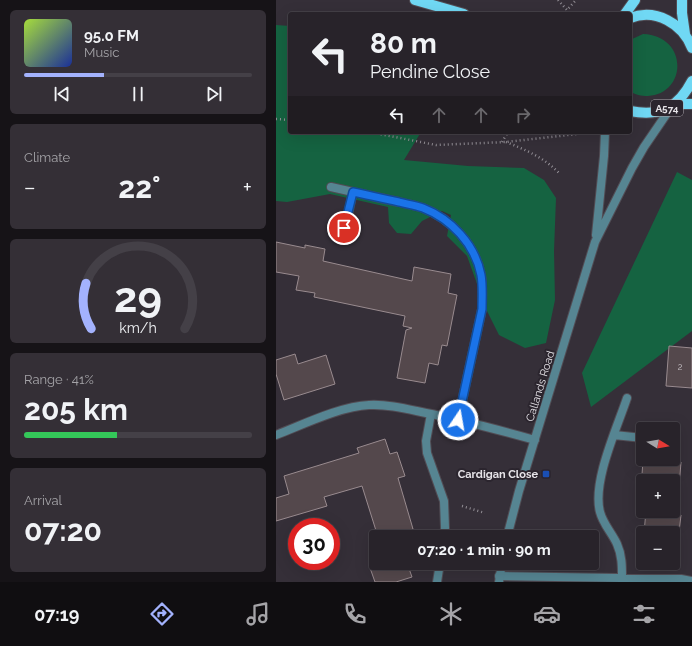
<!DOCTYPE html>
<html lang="en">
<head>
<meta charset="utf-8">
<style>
	:root { --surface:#28232a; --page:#342f36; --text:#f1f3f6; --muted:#a5a4a8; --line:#444047; --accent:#a3b2fd }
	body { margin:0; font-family:Raleway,sans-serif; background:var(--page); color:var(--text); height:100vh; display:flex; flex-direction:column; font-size:15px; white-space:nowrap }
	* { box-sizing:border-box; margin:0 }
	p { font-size:13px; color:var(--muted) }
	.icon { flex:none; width:22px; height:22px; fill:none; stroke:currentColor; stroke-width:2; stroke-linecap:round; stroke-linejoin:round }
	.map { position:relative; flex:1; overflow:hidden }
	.drawer { display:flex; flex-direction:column; gap:10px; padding:10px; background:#161317; width:276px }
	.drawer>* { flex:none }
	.banner { position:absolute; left:12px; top:12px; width:344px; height:122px; border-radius:4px; box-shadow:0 4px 16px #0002,0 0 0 1px var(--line); background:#28232a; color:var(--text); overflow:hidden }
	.needle { width:26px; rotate:101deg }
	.tools { position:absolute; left:360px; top:422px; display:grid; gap:8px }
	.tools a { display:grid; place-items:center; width:44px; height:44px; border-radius:4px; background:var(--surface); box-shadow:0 4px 16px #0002,0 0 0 1px var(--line); font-size:20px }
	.speed { position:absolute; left:12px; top:518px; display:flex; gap:8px; font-size:20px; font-weight:700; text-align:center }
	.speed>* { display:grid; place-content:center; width:52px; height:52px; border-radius:50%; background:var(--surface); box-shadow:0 4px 16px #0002,0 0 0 1px var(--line); line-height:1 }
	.speed .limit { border:6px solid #d22; background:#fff; color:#111 }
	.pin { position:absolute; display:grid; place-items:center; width:34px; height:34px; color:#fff; margin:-17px; border:2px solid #fff; border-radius:50%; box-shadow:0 1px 4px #0007 }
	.me { position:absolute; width:44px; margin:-22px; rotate:12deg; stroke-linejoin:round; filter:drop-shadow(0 0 3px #0008) }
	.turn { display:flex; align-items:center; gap:14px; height:84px; padding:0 16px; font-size:18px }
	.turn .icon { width:52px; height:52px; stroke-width:2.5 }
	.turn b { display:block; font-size:28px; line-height:34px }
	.lanes { display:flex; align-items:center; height:38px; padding:0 16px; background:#0003; justify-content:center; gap:20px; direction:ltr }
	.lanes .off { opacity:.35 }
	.big { font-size:30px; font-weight:700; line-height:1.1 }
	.drawer .tile { flex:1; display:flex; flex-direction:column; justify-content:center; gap:6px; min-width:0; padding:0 14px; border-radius:6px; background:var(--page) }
	.drawer .dial { align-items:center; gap:0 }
	.dial svg { height:104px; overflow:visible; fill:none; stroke:var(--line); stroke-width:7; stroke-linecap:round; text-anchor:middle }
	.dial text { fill:var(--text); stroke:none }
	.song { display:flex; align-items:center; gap:12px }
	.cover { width:48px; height:48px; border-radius:6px; background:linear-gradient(135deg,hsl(80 70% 55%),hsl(230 70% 35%)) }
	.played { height:4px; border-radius:2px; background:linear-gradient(90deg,var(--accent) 35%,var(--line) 35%) }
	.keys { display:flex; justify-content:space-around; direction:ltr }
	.heat { display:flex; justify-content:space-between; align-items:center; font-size:22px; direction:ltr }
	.charge { height:6px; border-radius:3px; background:linear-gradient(90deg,#34c759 41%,var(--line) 0) }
	.trip { position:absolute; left:93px; top:530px; width:230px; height:40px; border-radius:4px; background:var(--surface); box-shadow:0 4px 16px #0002,0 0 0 1px var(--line); font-weight:700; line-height:40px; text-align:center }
	.menu { display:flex; height:64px; justify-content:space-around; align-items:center; background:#100e11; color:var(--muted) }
	.menu .icon { width:28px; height:28px }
	.menu .current { color:var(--accent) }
	.menu b { font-size:18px; color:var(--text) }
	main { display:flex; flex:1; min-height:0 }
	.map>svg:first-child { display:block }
	.green { fill:#156341 }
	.building { fill:#54484c; stroke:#998b8f }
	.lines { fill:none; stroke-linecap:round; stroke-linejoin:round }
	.minor-casing { stroke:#514c54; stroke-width:10 }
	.tertiary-casing { stroke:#514c54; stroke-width:10 }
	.primary-casing { stroke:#514c54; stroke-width:12 }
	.path { stroke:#938f96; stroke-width:2.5; stroke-dasharray:1 3; stroke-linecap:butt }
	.minor { stroke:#568592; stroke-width:8 }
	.tertiary { stroke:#568592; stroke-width:8 }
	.primary { stroke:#70d8f4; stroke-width:10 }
	.route-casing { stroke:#114b97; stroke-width:10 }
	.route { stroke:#1a73e8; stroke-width:7 }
	.transit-dot { fill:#1a4fb4; stroke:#2b252e; stroke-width:1.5 }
	.labels { text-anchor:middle; stroke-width:4; stroke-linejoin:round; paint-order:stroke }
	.number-label { font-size:9px; fill:#c2bcc1 }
	.shield { fill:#2b252e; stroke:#aeaab0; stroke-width:1 }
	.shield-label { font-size:10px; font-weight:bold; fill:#e6e3e8 }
	.street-label { font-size:11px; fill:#e6e3e8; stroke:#2b252e }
	.poi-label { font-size:11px; font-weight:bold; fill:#e6e3e8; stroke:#2b252e; text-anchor:end }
</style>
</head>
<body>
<main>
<section class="drawer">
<div class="tile">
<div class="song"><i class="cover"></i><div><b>95.0 FM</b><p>Music</p></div></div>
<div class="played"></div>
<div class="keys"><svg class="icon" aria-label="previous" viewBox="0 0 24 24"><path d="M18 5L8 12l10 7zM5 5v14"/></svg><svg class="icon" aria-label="pause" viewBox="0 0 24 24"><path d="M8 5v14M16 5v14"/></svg><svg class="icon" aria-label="next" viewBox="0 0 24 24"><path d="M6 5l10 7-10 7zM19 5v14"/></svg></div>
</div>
<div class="tile"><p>Climate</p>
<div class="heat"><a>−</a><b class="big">22°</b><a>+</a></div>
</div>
<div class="tile dial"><svg viewBox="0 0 100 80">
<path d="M14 69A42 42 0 1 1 86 69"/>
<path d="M14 69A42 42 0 0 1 10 34" stroke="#a3b2fd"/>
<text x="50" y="56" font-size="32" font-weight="700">29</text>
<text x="50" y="72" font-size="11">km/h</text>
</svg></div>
<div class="tile"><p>Range · 41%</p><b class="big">205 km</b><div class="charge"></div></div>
<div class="tile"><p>Arrival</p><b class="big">07:20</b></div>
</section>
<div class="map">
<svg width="416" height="582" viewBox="0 0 416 582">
	<rect width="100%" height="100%" fill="#352f38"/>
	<path class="green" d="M 0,25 L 14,26 L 14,132 L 145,132 L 128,160 L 192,166 L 248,168 L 268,180 L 280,198 L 278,251 L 279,300 L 270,343 L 249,348 L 223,335 L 210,309 L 191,256 L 171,236 L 175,215 L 166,211 L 146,221 L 135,234 L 121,233 L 113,223 L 112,207 L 54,194 L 11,202 L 0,201 Z
		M 367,34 C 413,36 411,94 372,96 C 365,96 359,95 354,91 L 354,40 Z
		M 401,172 L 416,180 L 416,331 L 315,407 L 306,373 Z"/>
	<path class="building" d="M 0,242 L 29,248 L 29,245 L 49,249 L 47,261 L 136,281 L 138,267 L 175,274 L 172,293 L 181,295 L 171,346 L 166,345 L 162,365 L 153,363 L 149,383 L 121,378 L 130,330 L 136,328 L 127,326 L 129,316 L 38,297 L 39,293 L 20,290 L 23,276 L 0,272 Z
		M 393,346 L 416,348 L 416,388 L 390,386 Z
		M 19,354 L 22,364 L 50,355 L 59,384 L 8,400 L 0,374 L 0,360 Z
		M 109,439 L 114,454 L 121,452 L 129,476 L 122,478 L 137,529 L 121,534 L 122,537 L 102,537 L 86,486 L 48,497 L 51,506 L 0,521 L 0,498 L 13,494 L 8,476 L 83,453 L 81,448 Z
		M 367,461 L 405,462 L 401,514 L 405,515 L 401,550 L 397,550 L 397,533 L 368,533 L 370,511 L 397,511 L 397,481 L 367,481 L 367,501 L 364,501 Z
		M 100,563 L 131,563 L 136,577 L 120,582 L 99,582 L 93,565 Z"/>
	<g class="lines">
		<defs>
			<path id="minor" d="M 55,187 L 77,192 L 69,228
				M 77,192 C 92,195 108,199 123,202 C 130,204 139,205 147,208 C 175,219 199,244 205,275 C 207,286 206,298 206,309 L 182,420
				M 155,414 L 150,441 L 151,453 L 168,501 L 169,528 L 168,537
				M 0,435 C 26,425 65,406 93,405 C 112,404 131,409 150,413 C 187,420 223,430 259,440
				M 338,435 L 367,438
				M 223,576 L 405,579 L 416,581
				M 346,578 C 346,566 346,555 341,544 C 336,533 327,524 324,512 C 316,482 341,428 351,398
				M 161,582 L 164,563"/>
			<path id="tertiary" d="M 320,235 L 328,156 L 329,132
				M 231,537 L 243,491 L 319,242 L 356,168 L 368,147 L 396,106
				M 223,582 L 226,563"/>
			<path id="primary" d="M 139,0 L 188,14
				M 406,0 L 406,13 L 409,34
				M 349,14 L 359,0
				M 354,18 C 380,8 407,24 416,48
				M 399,104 L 416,104
				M 354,111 C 384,117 402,108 416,81"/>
		</defs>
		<use href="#minor" class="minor-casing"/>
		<use href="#tertiary" class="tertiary-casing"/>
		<use href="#primary" class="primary-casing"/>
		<path class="path" d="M 282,0 L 291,10 L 300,0
			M 0,119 L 14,120
			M 93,132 L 160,145 L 230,142 L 310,133
			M 226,142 L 232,132
			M 230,142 C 250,150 269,158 284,174
			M 186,506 L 209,513"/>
		<use href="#minor" class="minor"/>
		<use href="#tertiary" class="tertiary"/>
		<use href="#primary" class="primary"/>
	</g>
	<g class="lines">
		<defs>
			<path id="route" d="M 68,228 L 77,192 C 92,195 107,199 123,202 C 130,204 139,205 147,208 C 175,219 199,244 205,275 C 207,286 206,298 206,309 L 182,420"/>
		</defs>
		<use href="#route" class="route-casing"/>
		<use href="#route" class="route"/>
	</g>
	<rect class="transit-dot" x="266" y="470" width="8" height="8" rx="2"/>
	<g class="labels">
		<g class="number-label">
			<text x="404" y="370">2</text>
		</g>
		<rect class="shield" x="375" y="100" width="32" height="16" rx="3"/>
		<g class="shield-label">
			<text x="391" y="112">A574</text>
		</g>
		<g class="street-label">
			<text transform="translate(264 386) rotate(-73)" y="4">Callands Road</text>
		</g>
		<g class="poi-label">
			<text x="262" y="478">Cardigan Close</text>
		</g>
	</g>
</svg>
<div class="tools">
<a><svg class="needle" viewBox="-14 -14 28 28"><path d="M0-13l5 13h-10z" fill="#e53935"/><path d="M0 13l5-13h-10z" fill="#a5a4a8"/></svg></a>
<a>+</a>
<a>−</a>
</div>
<div class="speed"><div class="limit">30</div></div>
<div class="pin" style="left:68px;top:228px;background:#d93025"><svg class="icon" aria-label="arrive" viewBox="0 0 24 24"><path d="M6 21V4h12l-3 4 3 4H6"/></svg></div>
<svg class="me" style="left:182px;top:420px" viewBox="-20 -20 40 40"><circle r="17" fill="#1a73e8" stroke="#fff" stroke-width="3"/><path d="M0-11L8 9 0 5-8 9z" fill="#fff"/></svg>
<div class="trip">07:20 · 1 min · 90 m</div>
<div class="banner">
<div class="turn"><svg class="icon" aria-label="left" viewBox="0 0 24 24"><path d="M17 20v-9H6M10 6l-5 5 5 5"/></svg><div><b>80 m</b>Pendine Close</div></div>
<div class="lanes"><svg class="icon" aria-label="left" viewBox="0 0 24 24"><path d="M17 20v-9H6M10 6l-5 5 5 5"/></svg><svg class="icon off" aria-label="ahead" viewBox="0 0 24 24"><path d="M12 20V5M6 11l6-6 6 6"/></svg><svg class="icon off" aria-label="ahead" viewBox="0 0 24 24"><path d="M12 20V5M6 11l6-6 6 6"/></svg><svg class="icon off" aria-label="right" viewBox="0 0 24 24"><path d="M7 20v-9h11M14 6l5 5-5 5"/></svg></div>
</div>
</div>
</main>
<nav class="menu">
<b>07:19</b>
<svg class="icon current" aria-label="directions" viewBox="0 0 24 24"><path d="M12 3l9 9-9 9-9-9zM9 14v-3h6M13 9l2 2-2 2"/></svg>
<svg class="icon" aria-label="music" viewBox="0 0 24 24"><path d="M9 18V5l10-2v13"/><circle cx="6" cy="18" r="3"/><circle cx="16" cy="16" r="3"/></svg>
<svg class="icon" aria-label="phone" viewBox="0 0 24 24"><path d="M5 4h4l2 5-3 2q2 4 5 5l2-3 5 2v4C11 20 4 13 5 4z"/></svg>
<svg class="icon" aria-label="climate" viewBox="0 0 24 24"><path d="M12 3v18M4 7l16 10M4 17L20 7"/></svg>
<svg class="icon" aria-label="car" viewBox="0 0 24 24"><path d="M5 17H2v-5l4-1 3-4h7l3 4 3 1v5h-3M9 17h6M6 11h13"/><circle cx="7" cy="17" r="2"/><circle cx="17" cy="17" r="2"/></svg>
<svg class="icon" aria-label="filters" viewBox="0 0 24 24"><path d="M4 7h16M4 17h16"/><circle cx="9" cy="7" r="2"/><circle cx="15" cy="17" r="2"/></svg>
</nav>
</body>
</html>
